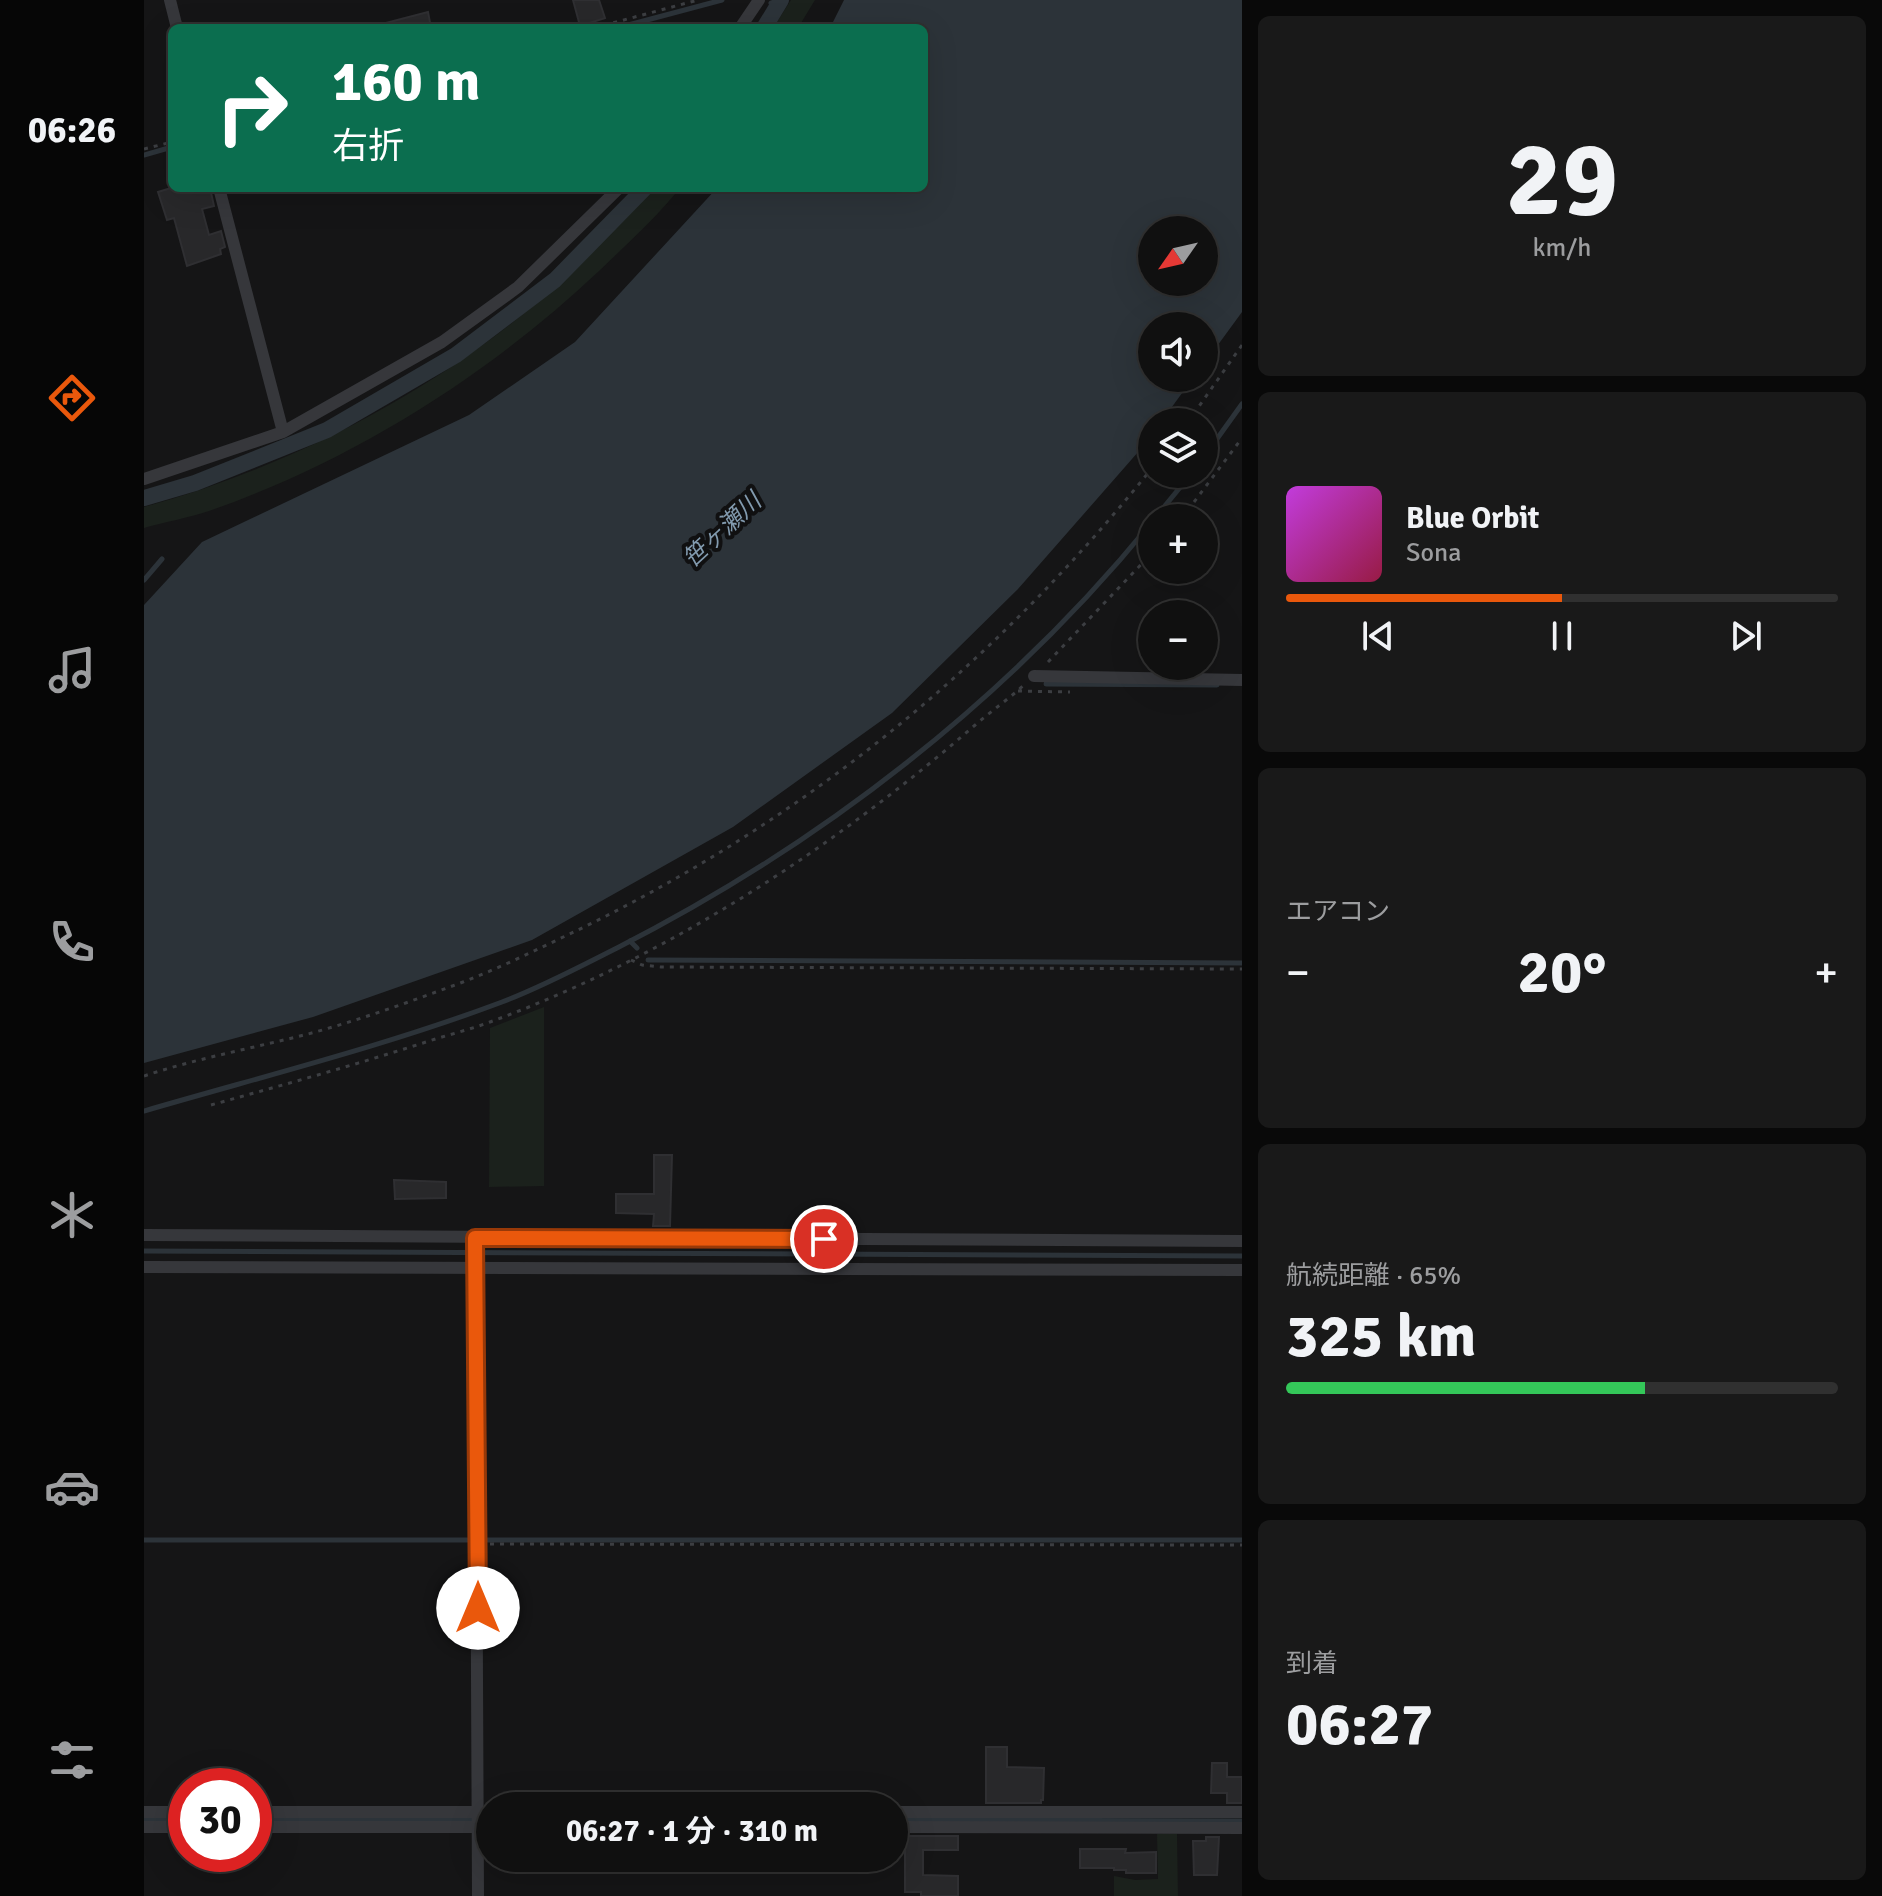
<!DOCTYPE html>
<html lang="ja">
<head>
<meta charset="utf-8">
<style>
	:root { --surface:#101010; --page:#191919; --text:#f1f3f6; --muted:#9c9d9f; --line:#303030; --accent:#ea580c }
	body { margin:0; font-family:Signika,"Noto Sans JP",sans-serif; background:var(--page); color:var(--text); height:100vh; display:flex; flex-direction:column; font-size:30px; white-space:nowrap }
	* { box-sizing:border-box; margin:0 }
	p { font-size:26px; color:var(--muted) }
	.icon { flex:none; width:44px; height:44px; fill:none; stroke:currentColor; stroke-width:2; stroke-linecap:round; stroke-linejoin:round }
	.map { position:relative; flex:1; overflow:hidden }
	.drawer { display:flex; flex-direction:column; gap:16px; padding:16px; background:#090909; width:640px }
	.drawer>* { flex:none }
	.banner { position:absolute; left:24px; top:24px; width:760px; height:168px; border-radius:12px; box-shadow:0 8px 32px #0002,0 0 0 2px var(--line); background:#0b6e4f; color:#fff; overflow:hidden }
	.needle { width:52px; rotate:236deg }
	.buttons { position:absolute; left:994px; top:216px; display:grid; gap:16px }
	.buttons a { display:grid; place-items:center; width:80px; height:80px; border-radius:50%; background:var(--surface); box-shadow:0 8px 32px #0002,0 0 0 2px var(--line); font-size:40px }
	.speed { position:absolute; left:24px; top:1768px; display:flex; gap:16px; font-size:40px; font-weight:700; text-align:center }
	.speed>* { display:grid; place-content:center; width:104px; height:104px; border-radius:50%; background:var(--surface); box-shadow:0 8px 32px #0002,0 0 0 2px var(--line); line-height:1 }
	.speed .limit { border:12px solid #d22; background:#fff; color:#111 }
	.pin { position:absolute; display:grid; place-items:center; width:68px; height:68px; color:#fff; margin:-34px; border:4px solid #fff; border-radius:50%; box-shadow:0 2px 8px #0007 }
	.me { position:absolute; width:88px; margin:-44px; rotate:0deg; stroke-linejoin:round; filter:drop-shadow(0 0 6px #0008) }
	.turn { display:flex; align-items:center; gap:28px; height:168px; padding:0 32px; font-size:36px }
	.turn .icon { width:104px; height:104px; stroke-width:2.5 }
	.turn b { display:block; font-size:56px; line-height:68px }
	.big { font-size:60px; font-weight:700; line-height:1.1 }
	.drawer .tile { flex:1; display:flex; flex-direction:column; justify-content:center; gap:12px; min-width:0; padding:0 28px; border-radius:12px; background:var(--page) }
	.drawer .dial { align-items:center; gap:0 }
	.dial b { font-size:104px; line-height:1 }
	.song { display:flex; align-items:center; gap:24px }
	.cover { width:96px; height:96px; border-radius:12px; background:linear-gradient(135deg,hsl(290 70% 55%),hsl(340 70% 35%)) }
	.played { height:8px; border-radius:4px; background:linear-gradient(90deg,var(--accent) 50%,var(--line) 50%) }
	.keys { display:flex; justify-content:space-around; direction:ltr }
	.heat { display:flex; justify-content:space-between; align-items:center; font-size:44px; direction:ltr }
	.charge { height:12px; border-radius:6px; background:linear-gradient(90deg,#34c759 65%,var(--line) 0) }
	.trip { position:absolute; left:332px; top:1792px; width:432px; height:80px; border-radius:40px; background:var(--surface); box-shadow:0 8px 32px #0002,0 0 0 2px var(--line); font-weight:700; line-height:80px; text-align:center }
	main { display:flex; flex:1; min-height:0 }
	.menu { display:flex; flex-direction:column; width:144px; justify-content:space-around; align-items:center; background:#060606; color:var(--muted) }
	.menu .icon { width:56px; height:56px }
	.menu .active { color:var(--accent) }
	.menu b { font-size:36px; color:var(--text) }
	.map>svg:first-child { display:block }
	.green { fill:#1b211c }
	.water { fill:#2c3339; fill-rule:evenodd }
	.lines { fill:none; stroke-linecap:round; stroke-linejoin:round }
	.stream { stroke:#2c3339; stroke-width:5 }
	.canal { stroke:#2c3339; stroke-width:16 }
	.building { fill:#28282a; stroke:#2f2f32; stroke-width:2 }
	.path { stroke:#3c3e42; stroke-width:3; stroke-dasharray:4 6; stroke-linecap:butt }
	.minor { stroke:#36373b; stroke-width:12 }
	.route-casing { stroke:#983908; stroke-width:20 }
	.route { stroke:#ea580c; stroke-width:14 }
	.labels { text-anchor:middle; stroke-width:8; stroke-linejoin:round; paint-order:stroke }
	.water-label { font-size:24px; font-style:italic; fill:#829aae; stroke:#101011 }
</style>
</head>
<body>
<main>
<nav class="menu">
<b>06:26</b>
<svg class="icon active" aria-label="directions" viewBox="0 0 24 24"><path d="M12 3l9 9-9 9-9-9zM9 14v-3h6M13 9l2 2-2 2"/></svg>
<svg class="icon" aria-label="music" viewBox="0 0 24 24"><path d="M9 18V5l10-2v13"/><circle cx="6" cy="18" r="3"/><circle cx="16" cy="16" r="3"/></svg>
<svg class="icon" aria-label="phone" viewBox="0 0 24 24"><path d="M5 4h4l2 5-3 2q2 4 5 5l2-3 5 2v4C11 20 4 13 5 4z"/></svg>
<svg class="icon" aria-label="climate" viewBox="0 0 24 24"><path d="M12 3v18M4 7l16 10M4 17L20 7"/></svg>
<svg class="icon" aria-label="car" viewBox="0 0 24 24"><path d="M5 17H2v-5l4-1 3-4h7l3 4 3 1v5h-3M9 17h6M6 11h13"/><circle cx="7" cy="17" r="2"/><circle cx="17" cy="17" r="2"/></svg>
<svg class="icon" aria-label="filters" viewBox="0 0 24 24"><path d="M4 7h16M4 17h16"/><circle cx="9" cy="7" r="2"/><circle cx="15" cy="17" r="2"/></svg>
</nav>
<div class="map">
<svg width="1098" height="1896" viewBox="0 0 1098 1896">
	<rect width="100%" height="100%" fill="#151516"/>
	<path class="green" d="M 647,0 L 671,0 L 654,28 L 629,28 Z
		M 509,188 L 536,188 C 512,218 483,244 455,271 C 345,375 209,461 65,511 C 44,518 21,522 0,528 L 0,507 C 133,470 259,408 368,323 C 419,282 464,234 509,188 Z
		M 400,1007 L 400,1186 L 345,1187 L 346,1028 Z
		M 1013,1834 L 1033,1834 L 1034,1896 L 970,1896 L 970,1876 L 991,1880 L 1014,1879 Z"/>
	<path class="water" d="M 700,0 L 1098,0 L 1098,312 L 1060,364 L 1060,326 L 1008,326 L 1008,378 L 1049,378 L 1017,422 L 1008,422 L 1008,434 L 995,451 L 874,589 L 748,713 L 589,827 L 388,940 L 169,1017 L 0,1063 L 0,605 L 58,542 L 325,415 L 431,342 L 573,188 L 780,188 L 780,28 L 686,28 ZM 1008,230 L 1060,230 L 1060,282 L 1008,282 Z"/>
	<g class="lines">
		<path class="stream" d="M 627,3 L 634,7
			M 473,28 L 578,0
			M 0,155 L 28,147
			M 1060,457 L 1098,404
			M 1011,518 L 1047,474
			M 0,580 L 18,559
			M 902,684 L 1073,685
			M 486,941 L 493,948
			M 504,960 L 1098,963
			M 0,1111 C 120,1076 241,1046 358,1002 C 398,987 435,967 473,948 C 677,844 863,700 1008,522
			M 0,1251 L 1098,1256
			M 0,1540 L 1098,1540
			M 0,1820 L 42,1820
			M 110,1820 L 346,1820
			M 750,1820 L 1098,1821"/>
		<path class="canal" d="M 620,28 L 637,0
			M 0,498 L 51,483 L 183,430 L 312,355 L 411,280 L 501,188"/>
	</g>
	<path class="building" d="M 429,0 L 455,0 L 461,18 L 436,26 Z
		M 284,12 L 287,28 L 239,28 L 238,24 Z
		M 27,188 L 66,188 L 70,206 L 58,209 L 65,235 L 77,231 L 81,247 L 76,249 L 77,254 L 43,266 L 30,218 L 23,220 L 14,192 Z
		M 510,1155 L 528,1155 L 526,1226 L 509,1226 L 510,1214 L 472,1213 L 472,1194 L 510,1194 Z
		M 250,1180 L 302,1182 L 302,1198 L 251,1199 Z
		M 842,1747 L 863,1747 L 863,1767 L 900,1768 L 899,1800 L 897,1800 L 897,1803 L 842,1803 Z
		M 1068,1763 L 1083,1763 L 1083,1777 L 1098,1777 L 1098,1803 L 1083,1803 L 1083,1793 L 1067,1793 Z
		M 761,1836 L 814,1836 L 814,1850 L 779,1850 L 779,1875 L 814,1876 L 814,1896 L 777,1896 L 777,1892 L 761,1892 Z
		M 1062,1837 L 1075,1837 L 1073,1875 L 1050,1875 L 1049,1841 L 1062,1841 Z
		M 936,1849 L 982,1849 L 981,1853 L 1012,1852 L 1012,1873 L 982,1873 L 982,1870 L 970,1870 L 970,1868 L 936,1868 Z"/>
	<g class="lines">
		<path class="path" d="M 450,28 L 554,0
			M 0,149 L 28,142
			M 1044,422 L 1098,345
			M 1038,518 L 1098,438
			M 904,662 L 1008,553
			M 874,691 L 926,692
			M 487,960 L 498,965 L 517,967 L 1098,969
			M 0,1076 C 54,1058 110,1048 164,1034 C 216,1020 268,1001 319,982 C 358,967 396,948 434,930 C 662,819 850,665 1008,468
			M 67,1105 C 139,1085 211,1065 282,1042 C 303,1035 325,1030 346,1022 C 523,957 688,849 830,726 C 847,711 865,699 881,684
			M 346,1544 L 1098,1545"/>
		<path class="minor" d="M 26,0 L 33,28
			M 596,28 L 615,0
			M 75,188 L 139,432
			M 0,479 L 139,432 L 298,342 L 374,287 L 475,188
			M 890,676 L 1098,680
			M 0,1235 L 1098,1241
			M 331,1238 L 334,1896
			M 0,1267 L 1098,1270
			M 0,1812 L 42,1812
			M 110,1812 L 346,1812
			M 750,1812 L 1098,1812
			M 0,1827 L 42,1827
			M 110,1827 L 346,1827
			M 750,1827 L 1098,1828"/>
	</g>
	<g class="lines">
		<defs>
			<path id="route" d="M 334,1608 L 331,1238 L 680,1239"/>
		</defs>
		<use href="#route" class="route-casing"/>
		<use href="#route" class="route"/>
	</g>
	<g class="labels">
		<g class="water-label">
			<text transform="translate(578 530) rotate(-43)" y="8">笹ヶ瀬川</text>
		</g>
	</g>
</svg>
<div class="buttons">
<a><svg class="needle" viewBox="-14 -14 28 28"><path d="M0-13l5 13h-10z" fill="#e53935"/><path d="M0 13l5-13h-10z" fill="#9c9d9f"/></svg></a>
<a><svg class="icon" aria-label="sound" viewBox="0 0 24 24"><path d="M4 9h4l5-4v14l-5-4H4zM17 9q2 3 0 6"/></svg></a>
<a><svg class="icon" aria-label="layers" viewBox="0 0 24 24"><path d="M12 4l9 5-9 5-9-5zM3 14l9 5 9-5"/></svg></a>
<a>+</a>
<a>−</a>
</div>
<div class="speed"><div class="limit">30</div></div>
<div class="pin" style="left:680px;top:1239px;background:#d93025"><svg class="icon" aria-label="arrive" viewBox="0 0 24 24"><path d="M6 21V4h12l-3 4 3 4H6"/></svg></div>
<svg class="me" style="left:334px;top:1608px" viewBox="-20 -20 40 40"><circle r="19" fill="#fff"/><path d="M0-13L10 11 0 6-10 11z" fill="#ea580c"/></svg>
<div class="trip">06:27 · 1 分 · 310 m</div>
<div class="banner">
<div class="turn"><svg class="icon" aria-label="right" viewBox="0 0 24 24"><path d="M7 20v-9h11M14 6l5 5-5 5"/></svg><div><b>160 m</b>右折</div></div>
</div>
</div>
<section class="drawer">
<div class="tile dial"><b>29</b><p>km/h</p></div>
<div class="tile">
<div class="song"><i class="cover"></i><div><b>Blue Orbit</b><p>Sona</p></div></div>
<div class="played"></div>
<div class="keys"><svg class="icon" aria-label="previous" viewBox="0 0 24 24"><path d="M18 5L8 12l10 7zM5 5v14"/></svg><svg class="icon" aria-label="pause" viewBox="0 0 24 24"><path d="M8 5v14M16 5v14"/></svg><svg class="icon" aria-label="next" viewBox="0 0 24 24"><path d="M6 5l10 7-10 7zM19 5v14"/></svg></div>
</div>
<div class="tile"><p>エアコン</p>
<div class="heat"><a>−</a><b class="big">20°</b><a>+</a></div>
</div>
<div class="tile"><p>航続距離 · 65%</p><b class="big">325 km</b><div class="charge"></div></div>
<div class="tile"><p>到着</p><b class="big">06:27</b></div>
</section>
</main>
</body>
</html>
